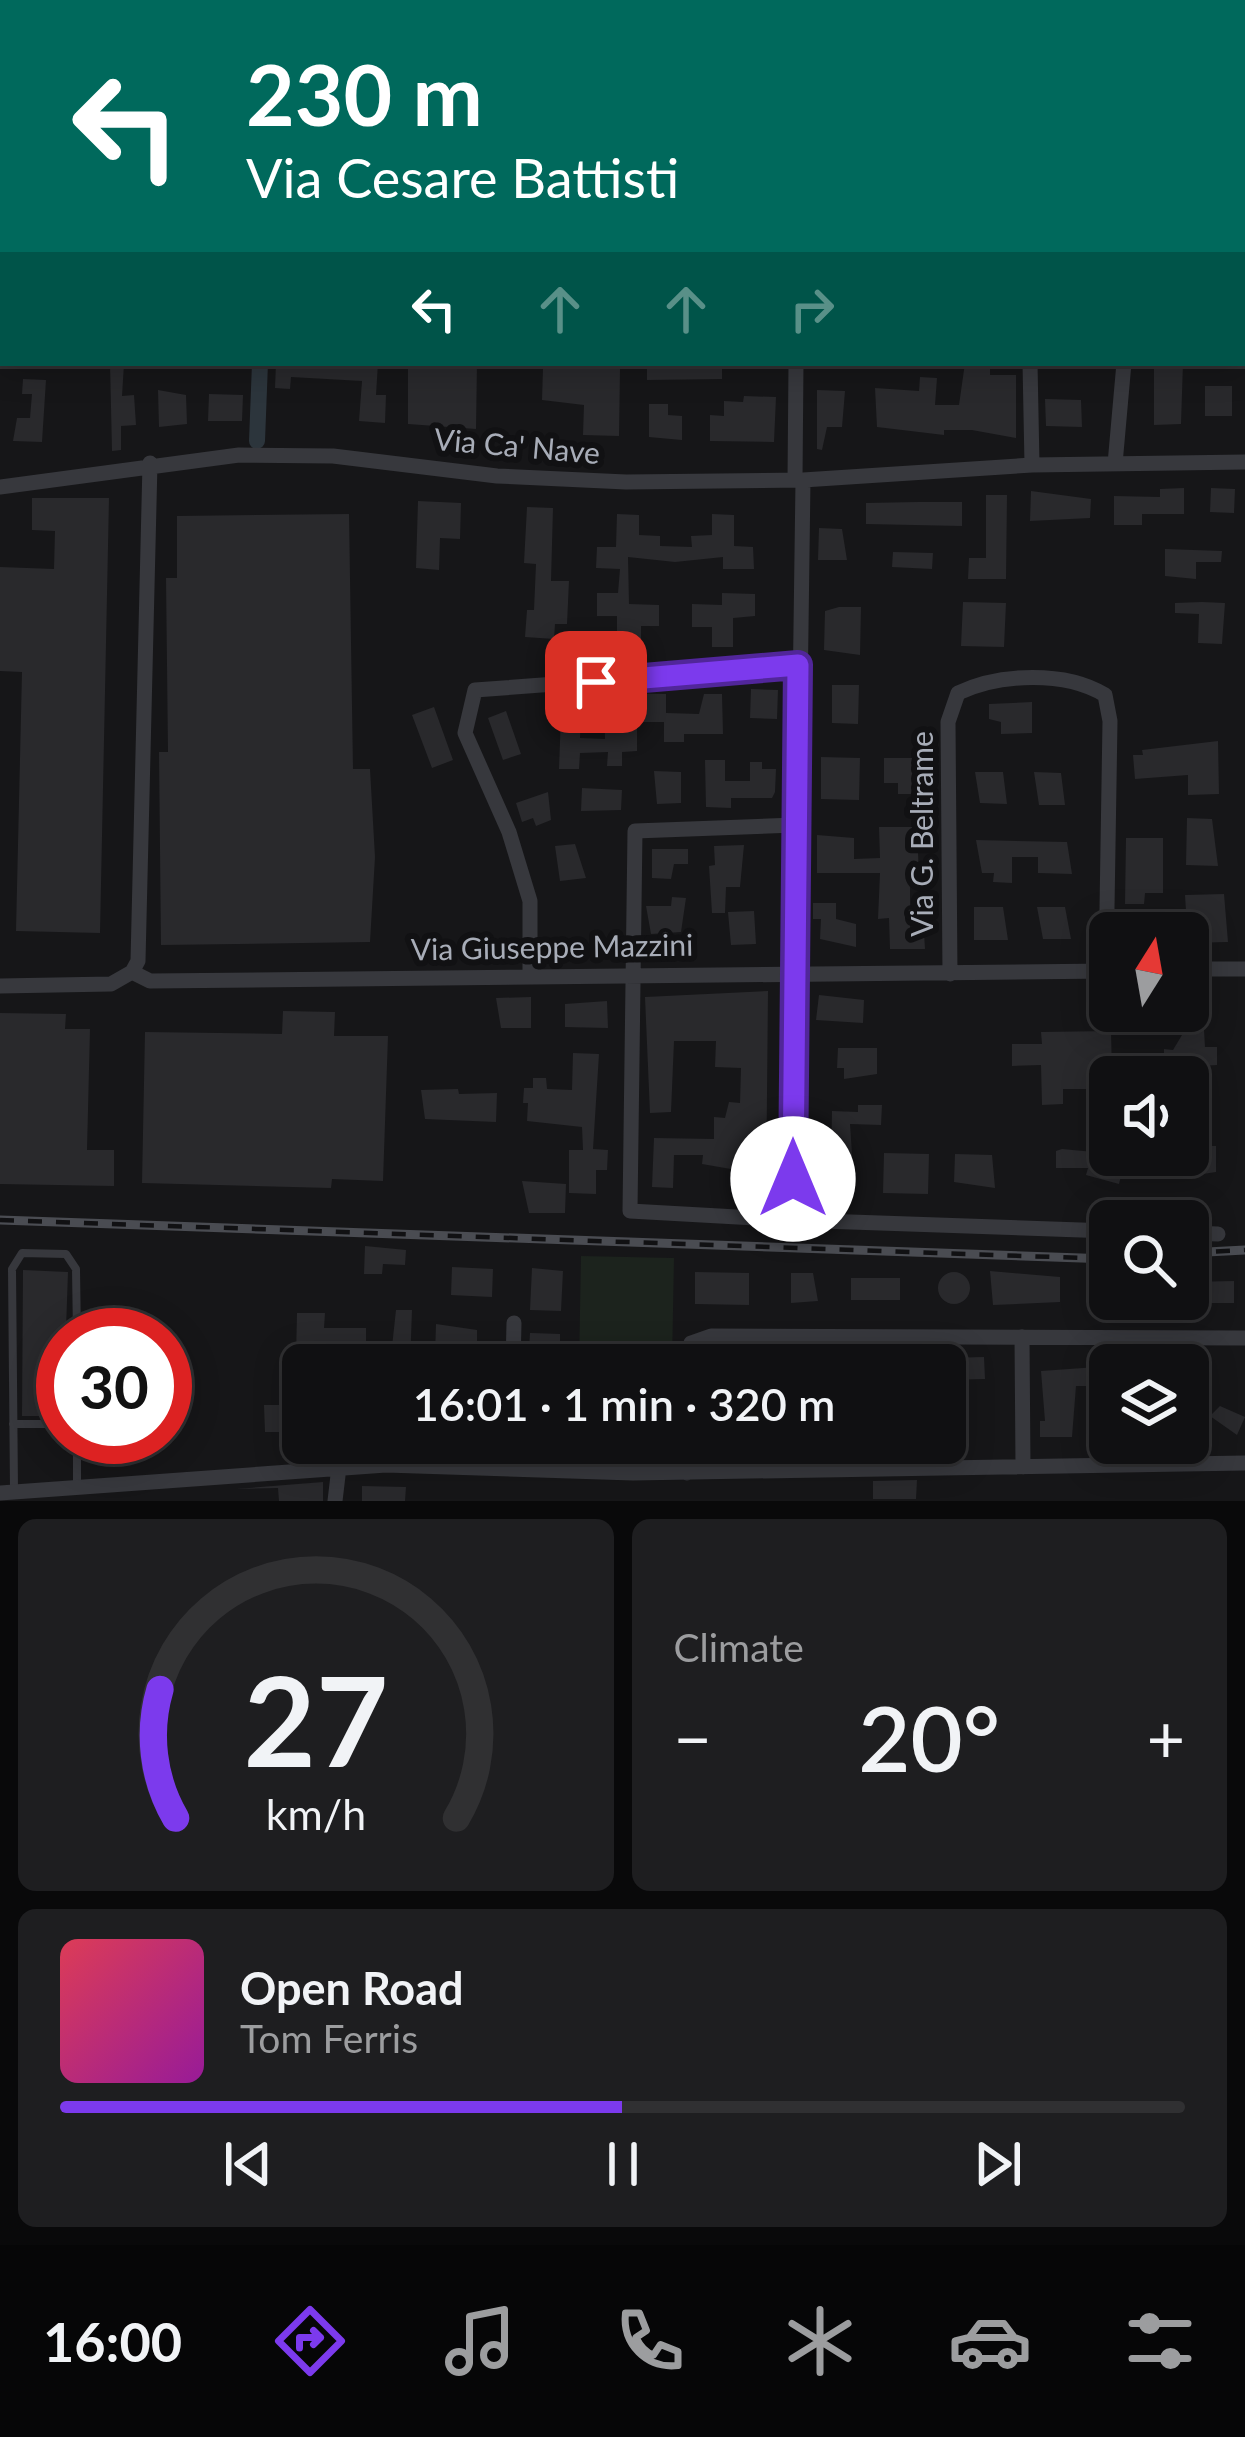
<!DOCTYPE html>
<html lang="en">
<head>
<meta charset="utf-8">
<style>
	:root { --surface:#101012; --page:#1e1e20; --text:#f1f3f6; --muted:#9c9d9f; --line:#303032; --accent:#7c3aed }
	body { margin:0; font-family:Lato,sans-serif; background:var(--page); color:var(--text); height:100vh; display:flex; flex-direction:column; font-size:45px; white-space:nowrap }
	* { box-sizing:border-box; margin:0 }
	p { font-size:39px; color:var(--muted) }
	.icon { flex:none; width:66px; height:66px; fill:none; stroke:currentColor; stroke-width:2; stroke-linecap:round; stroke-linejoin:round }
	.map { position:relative; height:1501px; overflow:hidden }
	.panel { display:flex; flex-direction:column; gap:18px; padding:18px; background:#09090a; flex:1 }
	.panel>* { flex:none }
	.guide { position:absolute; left:0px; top:0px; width:1245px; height:366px; box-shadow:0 6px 30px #0003,0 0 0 3px var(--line); background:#00695c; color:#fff; overflow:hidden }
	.needle { width:78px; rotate:11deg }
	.controls { position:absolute; left:1089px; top:912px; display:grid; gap:24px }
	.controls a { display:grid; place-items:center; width:120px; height:120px; border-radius:18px; background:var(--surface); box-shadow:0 6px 30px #0003,0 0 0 3px var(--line); font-size:60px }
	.speed { position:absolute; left:36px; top:1308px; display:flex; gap:24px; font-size:60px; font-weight:700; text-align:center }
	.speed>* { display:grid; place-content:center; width:156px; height:156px; border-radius:50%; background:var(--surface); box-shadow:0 6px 30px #0003,0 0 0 3px var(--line); line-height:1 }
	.speed .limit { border:18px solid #d22; background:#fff; color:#111 }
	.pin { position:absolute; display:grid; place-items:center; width:102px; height:102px; color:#fff; margin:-51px; border-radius:24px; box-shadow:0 6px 18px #0006 }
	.me { position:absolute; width:132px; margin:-66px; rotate:0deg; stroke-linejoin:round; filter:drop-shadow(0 0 9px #0008) }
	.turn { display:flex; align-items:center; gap:42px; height:252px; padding:0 48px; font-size:54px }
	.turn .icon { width:156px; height:156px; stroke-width:2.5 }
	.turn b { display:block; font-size:84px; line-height:102px }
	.lanes { display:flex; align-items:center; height:114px; padding:0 48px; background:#0003; justify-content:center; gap:60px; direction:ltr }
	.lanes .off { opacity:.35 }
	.big { font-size:90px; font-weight:600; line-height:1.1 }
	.panel .tile { flex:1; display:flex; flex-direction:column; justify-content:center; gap:18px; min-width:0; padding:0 42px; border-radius:18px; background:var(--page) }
	.panel .dial { align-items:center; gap:0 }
	.dial svg { height:312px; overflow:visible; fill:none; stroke:var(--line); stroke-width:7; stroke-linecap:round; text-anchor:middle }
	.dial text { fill:var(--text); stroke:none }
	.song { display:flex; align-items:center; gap:36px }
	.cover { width:144px; height:144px; border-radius:18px; background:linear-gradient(135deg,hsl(350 70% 55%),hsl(300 70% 35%)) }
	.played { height:12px; border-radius:6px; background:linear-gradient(90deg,var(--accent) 50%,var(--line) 50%) }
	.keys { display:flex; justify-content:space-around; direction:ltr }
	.heat { display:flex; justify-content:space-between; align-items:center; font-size:66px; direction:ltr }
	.panel .tiles { flex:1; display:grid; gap:18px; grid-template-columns:1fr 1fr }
	.tile:last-child { grid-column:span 2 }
	.trip { position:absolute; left:282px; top:1344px; width:684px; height:120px; border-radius:18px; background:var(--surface); box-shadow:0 6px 30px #0003,0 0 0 3px var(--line); font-weight:600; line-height:120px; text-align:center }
	.dock { display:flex; height:192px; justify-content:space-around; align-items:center; background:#060607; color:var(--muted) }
	.dock .icon { width:84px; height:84px }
	.dock .selected { color:var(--accent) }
	.dock b { font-size:54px; color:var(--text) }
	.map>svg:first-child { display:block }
	.green { fill:#1c231d }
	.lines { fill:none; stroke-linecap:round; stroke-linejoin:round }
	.canal { stroke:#2c353c; stroke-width:16 }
	.building { fill:#29292c }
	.service { stroke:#37383d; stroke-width:8 }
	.minor { stroke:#37383d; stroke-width:15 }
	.rail-casing { stroke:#4a4c52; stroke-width:9 }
	.rail { stroke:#111113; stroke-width:4.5; stroke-dasharray:14; stroke-linecap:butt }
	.route-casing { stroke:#51269a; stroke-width:30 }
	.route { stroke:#7c3aed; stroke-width:21 }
	.labels { text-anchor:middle; stroke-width:12; stroke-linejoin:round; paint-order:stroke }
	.street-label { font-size:30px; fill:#a8adb8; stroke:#111113 }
</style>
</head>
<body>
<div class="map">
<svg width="1245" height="1501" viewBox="0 0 1245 1501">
	<rect width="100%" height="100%" fill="#161618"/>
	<path class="green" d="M 581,1256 L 674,1258 L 672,1365 L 579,1365 Z
		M 577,1443 L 670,1443 L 670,1455 L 577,1453 Z"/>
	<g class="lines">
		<path class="canal" d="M 389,3 L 389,0
			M 257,441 L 260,363"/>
	</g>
	<path class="building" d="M 110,363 L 124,364 L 122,396 L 134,395 L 136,425 L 121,426 L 121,450 L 112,451 Z
		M 276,363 L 378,363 L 376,395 L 386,395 L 385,423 L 359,421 L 362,381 L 291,377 L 290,389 L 275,388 Z
		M 422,363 L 477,363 L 476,429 L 408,424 L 408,367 Z
		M 647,363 L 722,363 L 722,379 L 647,380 Z
		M 965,363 L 990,363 L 990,375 L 1016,375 L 1016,438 L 972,430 L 944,430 L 944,435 L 877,427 L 875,388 L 919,391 L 920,377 L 937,378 L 935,405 L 959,405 Z
		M 1154,363 L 1183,363 L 1181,424 L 1154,425 Z
		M 543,368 L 620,369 L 619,436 L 583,435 L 584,405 L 542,400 Z
		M 23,379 L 46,380 L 42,442 L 13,441 L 17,418 L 30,418 L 32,394 L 22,394 Z
		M 1205,386 L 1232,386 L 1232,416 L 1205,416 Z
		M 158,390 L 186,395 L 187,424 L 159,427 Z
		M 817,390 L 845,391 L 842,427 L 827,427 L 822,450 L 817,449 Z
		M 209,394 L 243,395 L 242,421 L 208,421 Z
		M 744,396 L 776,397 L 774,442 L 710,441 L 710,415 L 724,416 L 724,401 L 743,402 Z
		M 1045,399 L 1081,400 L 1082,427 L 1046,426 Z
		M 649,404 L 668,404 L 668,415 L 682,416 L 682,440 L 649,437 Z
		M 1184,488 L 1184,514 L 1142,514 L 1142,525 L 1114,525 L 1114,496 L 1160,497 L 1160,489 Z
		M 1211,488 L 1235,489 L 1234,513 L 1210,512 Z
		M 1031,491 L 1091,499 L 1090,518 L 1030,521 Z
		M 986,495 L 1007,495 L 1006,579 L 968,579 L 969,558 L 986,558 Z
		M 32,498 L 109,498 L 100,933 L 16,931 L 22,672 L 0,671 L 0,567 L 54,569 L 55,531 L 32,530 Z
		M 418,501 L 461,503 L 460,539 L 440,538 L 439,570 L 416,568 Z
		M 918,502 L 962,502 L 962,526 L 866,524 L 866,503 Z
		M 527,507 L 553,508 L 551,581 L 569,581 L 567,624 L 555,624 L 554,639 L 525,637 L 527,610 L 534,610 L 536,564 L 524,563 Z
		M 349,514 L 353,769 L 370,769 L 375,857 L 370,942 L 161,945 L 159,752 L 168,752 L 166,578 L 177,578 L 177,516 Z
		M 617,514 L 639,515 L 639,535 L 660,536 L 660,546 L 692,547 L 691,536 L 712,535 L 712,514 L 734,515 L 734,546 L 753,547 L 754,569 L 723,569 L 723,557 L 675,562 L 628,557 L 629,604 L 659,605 L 659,626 L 641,626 L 641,647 L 617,647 L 617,616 L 597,616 L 597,593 L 618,593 L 620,569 L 596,568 L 597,547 L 616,547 Z
		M 819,528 L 842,529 L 847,560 L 818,560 Z
		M 1165,549 L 1222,551 L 1221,562 L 1196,562 L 1196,579 L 1165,576 Z
		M 893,552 L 933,553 L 932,569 L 892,567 Z
		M 722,593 L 755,594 L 755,616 L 733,618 L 733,647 L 712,647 L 712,627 L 692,627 L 692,604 L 722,605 Z
		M 963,602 L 1006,603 L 1004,647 L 961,646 Z
		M 1202,602 L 1225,603 L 1222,644 L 1198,643 L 1199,614 L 1175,613 L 1175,603 Z
		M 839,607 L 861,607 L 860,655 L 824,650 L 825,611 Z
		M 832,685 L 859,685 L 858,724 L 832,723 Z
		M 751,689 L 778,690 L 777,719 L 750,718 Z
		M 604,693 L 666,694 L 666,713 L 699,714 L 704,694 L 722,694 L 723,734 L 684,734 L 684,742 L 664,742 L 664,722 L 637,722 L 637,751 L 622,752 L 622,766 L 607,766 L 608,752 L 580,753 L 579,769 L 559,769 L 561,715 L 581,716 L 580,738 L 605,739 Z
		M 1032,702 L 1032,733 L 1001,734 L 1001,722 L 989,719 L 989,704 Z
		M 434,707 L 453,760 L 432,768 L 412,715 Z
		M 506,711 L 521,754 L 503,760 L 488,718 Z
		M 1218,741 L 1219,794 L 1188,795 L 1188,775 L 1135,779 L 1133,755 L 1143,755 L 1142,750 Z
		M 821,757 L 860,758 L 859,800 L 821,799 Z
		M 884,758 L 913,758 L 913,794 L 898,794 L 898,783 L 884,783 Z
		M 705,760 L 725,760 L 725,781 L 750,781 L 750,762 L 762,762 L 762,769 L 776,769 L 775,792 L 772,798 L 731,798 L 731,808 L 706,807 Z
		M 654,771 L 681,772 L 681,803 L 657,804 Z
		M 975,772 L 1003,772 L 1007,804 L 980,803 Z
		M 1034,772 L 1061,773 L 1065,805 L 1039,805 Z
		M 582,788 L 622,790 L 621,810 L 581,811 Z
		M 548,792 L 551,820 L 536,826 L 533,818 L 522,822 L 516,803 Z
		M 1187,818 L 1212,819 L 1218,866 L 1186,865 Z
		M 879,827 L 917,827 L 919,877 L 910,877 L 910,933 L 924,933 L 925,949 L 890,949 L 889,918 L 878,919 L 880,873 L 817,873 L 817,835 L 854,838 L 854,859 L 880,858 Z
		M 1126,838 L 1163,838 L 1163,893 L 1145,893 L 1144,904 L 1125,904 Z
		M 976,840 L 1067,842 L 1072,874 L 1038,873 L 1038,857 L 1012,857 L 1012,883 L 993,882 L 994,873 L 982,873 Z
		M 575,844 L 586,878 L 560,881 L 555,846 Z
		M 744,845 L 740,887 L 726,887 L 725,913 L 712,913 L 709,866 L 715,865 L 714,846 Z
		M 652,849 L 688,849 L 688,864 L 674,864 L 671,879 L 652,878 Z
		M 1224,894 L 1228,942 L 1188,943 L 1185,895 Z
		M 672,897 L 686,898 L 681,932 L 651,934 L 646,906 L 671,906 Z
		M 813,903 L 836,903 L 836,919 L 856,924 L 856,947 L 820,939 L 821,919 L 813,919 Z
		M 974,907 L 1003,907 L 1008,940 L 974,940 Z
		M 1037,907 L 1065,907 L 1071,939 L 1043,939 Z
		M 754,911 L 756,944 L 731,945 L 728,912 Z
		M 768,991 L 766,1199 L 747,1199 L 748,1172 L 702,1164 L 703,1155 L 674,1155 L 673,1188 L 652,1187 L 654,1138 L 714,1139 L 714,1117 L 725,1118 L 729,1102 L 740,1103 L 741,1068 L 715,1067 L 716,1041 L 674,1041 L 671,1112 L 650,1113 L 645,997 Z
		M 819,995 L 864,1000 L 863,1023 L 816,1020 Z
		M 531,997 L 531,1028 L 501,1028 L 496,998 Z
		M 607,1001 L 608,1028 L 565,1027 L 565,1004 Z
		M 283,1011 L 335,1012 L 334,1036 L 388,1036 L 383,1181 L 332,1179 L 331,1188 L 142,1183 L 145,1032 L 282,1034 Z
		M 0,1013 L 66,1014 L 65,1029 L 90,1029 L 87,1150 L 114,1150 L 114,1186 L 0,1184 Z
		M 1185,1030 L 1204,1030 L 1205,1047 L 1217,1047 L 1217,1065 L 1202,1066 L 1202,1084 L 1190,1084 L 1182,1068 L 1164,1068 L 1164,1049 L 1173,1050 Z
		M 1111,1031 L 1112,1073 L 1088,1073 L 1088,1089 L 1063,1089 L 1063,1104 L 1042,1105 L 1041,1065 L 1012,1066 L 1012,1044 L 1042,1044 L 1041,1032 Z
		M 838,1048 L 877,1048 L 877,1074 L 844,1079 L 844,1068 L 837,1068 Z
		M 573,1053 L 599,1054 L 593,1149 L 608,1150 L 607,1170 L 596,1170 L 596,1194 L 569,1193 L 569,1150 L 583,1150 L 582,1127 L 527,1121 L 528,1103 L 523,1103 L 524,1088 L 533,1088 L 533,1078 L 546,1078 L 547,1089 L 572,1090 Z
		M 458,1089 L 459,1094 L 497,1093 L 496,1122 L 425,1119 L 421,1090 Z
		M 858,1105 L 882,1105 L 881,1125 L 850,1124 L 854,1184 L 821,1184 L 821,1165 L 831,1165 L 832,1111 L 858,1112 Z
		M 1195,1146 L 1216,1146 L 1216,1172 L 1170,1179 L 1170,1155 L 1188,1155 Z
		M 1062,1149 L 1126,1155 L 1119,1184 L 1086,1175 L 1088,1168 L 1056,1168 L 1056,1151 Z
		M 884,1153 L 929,1154 L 928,1194 L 883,1193 Z
		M 955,1154 L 992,1155 L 995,1188 L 954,1182 Z
		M 522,1181 L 566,1184 L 565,1213 L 529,1213 Z
		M 365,1246 L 406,1250 L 405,1265 L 383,1264 L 382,1274 L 364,1274 Z
		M 452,1267 L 493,1269 L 492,1297 L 451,1295 Z
		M 532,1268 L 563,1271 L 561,1311 L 530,1310 Z
		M 23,1270 L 68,1272 L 63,1416 L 22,1416 Z
		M 990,1271 L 1060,1277 L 1060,1302 L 993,1305 Z
		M 695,1272 L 749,1273 L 749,1305 L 695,1304 Z
		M938 1288a16 16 0 1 1 32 0a16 16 0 1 1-32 0Z
		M 791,1273 L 813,1273 L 818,1301 L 791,1303 Z
		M 851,1278 L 900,1278 L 900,1300 L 851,1300 Z
		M 1093,1278 L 1110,1278 L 1110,1305 L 1092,1305 Z
		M 1234,1281 L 1234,1303 L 1188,1303 L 1188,1282 Z
		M 396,1310 L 412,1310 L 410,1365 L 390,1365 Z
		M 297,1313 L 325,1313 L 324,1328 L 366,1328 L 366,1360 L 296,1358 Z
		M 436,1324 L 477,1330 L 477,1356 L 435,1355 Z
		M 530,1333 L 560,1334 L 560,1365 L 528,1365 Z
		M 984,1357 L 985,1379 L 945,1380 L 945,1358 Z
		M 1097,1358 L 1110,1358 L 1110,1386 L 1076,1386 L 1072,1437 L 1040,1437 L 1040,1421 L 1045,1421 L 1041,1371 L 1097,1367 Z
		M 264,1405 L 291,1405 L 291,1432 L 265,1432 Z
		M 1220,1406 L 1245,1417 L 1237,1435 L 1210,1416 Z
		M 917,1480 L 916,1499 L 873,1499 L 873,1481 Z
		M 323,1482 L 323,1501 L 279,1501 L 278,1488 L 236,1489 Z
		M 362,1486 L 406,1487 L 405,1501 L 362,1501 Z"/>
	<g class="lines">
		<path class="service" d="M 13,1424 L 63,1424
			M 77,1437 L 77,1486
			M 14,1490 L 12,1269 L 22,1253 L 66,1254 L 76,1269 L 77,1335"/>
		<path class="minor" d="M 1132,0 L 1132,3
			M 962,3 L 962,0
			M 0,110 L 3,111
			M 1030,363 L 1032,465
			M 1115,464 L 1124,363
			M 795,480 L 796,363
			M 803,480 L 793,1220 L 1110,1231
			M 0,487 L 239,455 L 333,456 L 497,476 L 626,482 L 803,480 L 1032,465 L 1245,462
			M 1188,969 L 1245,969
			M 132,972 L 138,961 L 150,463
			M 950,974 L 948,722 L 958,693 C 1000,673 1066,671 1105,695 L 1110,721 L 1106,971
			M 530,976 L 530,901 L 509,832 L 465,733 L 475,690 L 798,666
			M 0,986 L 111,984 L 132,972 L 150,981 L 1110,971
			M 793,1220 L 630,1211 L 635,831 L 795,825
			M 1188,1233 L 1218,1234
			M 1022,1337 L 1023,1467
			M 513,1365 L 514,1323
			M 686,1365 L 691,1343 L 711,1336 L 1245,1338
			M 433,1443 L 433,1464
			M 687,1443 L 687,1473
			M 511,1468 L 512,1443
			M 0,1493 L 386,1465 L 633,1473 L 1245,1463
			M 335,1501 L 339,1467"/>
		<defs>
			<path id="rail" d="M 0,1220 L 1110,1259
				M 1188,1253 L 1245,1250"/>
		</defs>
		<use href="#rail" class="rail-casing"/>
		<use href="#rail" class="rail"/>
	</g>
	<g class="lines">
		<defs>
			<path id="route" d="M 596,682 L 798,665 L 793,1179"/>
		</defs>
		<use href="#route" class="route-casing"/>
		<use href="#route" class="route"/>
	</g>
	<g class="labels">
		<g class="street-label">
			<text transform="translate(517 447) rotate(5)" y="10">Via Ca' Nave</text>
			<text transform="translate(923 834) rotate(-90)" y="10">Via G. Beltrame</text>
			<text transform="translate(552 948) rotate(-1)" y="10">Via Giuseppe Mazzini</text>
		</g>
	</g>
</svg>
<div class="controls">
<a><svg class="needle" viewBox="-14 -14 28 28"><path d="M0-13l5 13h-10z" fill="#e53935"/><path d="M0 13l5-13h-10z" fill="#9c9d9f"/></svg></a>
<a><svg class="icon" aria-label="sound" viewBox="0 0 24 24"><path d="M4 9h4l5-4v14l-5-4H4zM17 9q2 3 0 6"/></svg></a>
<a><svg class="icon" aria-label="search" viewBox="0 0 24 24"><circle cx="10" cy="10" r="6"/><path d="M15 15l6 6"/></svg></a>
<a><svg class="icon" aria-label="layers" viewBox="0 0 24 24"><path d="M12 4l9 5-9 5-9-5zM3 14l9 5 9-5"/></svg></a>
</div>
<div class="speed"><div class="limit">30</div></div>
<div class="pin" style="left:596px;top:682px;background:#d93025"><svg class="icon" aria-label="arrive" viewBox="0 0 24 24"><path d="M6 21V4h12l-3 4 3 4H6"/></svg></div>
<svg class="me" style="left:793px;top:1179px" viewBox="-20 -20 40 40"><circle r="19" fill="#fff"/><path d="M0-13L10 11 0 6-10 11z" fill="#7c3aed"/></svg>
<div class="trip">16:01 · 1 min · 320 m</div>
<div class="guide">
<div class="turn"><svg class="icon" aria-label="left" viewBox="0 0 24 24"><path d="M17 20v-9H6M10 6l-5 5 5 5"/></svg><div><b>230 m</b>Via Cesare Battisti</div></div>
<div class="lanes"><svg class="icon" aria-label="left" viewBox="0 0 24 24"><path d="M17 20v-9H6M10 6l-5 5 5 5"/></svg><svg class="icon off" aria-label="ahead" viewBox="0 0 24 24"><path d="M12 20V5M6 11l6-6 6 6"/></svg><svg class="icon off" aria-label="ahead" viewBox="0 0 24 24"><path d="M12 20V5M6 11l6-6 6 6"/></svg><svg class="icon off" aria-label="right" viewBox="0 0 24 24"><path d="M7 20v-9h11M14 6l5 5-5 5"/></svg></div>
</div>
</div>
<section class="panel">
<div class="tiles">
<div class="tile dial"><svg viewBox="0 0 100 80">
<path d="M14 69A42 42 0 1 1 86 69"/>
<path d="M14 69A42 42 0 0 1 10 36" stroke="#7c3aed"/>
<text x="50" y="56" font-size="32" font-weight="700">27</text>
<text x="50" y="72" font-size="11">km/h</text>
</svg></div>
<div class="tile"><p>Climate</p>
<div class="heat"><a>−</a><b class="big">20°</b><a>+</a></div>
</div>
<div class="tile">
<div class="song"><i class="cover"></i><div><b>Open Road</b><p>Tom Ferris</p></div></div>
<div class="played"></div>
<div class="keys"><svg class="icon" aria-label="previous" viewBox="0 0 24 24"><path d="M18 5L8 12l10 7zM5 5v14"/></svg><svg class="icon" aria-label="pause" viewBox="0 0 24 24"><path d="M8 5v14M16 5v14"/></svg><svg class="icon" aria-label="next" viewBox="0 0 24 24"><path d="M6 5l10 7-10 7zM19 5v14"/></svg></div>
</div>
</div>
</section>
<nav class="dock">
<b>16:00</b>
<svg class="icon selected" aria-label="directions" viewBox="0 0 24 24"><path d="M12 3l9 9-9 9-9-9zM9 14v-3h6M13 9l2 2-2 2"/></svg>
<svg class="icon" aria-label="music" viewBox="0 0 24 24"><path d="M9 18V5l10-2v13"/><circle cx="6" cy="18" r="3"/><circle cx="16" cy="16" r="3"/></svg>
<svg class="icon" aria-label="phone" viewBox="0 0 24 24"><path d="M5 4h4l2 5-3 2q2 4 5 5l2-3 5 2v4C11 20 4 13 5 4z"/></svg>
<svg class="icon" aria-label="climate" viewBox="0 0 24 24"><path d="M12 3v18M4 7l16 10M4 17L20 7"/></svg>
<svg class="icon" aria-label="car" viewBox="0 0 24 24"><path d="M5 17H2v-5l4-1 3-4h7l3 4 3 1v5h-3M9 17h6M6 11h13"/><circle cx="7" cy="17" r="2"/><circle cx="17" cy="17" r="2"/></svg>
<svg class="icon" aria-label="filters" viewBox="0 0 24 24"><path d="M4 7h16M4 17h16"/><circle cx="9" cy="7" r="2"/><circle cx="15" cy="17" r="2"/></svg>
</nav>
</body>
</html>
